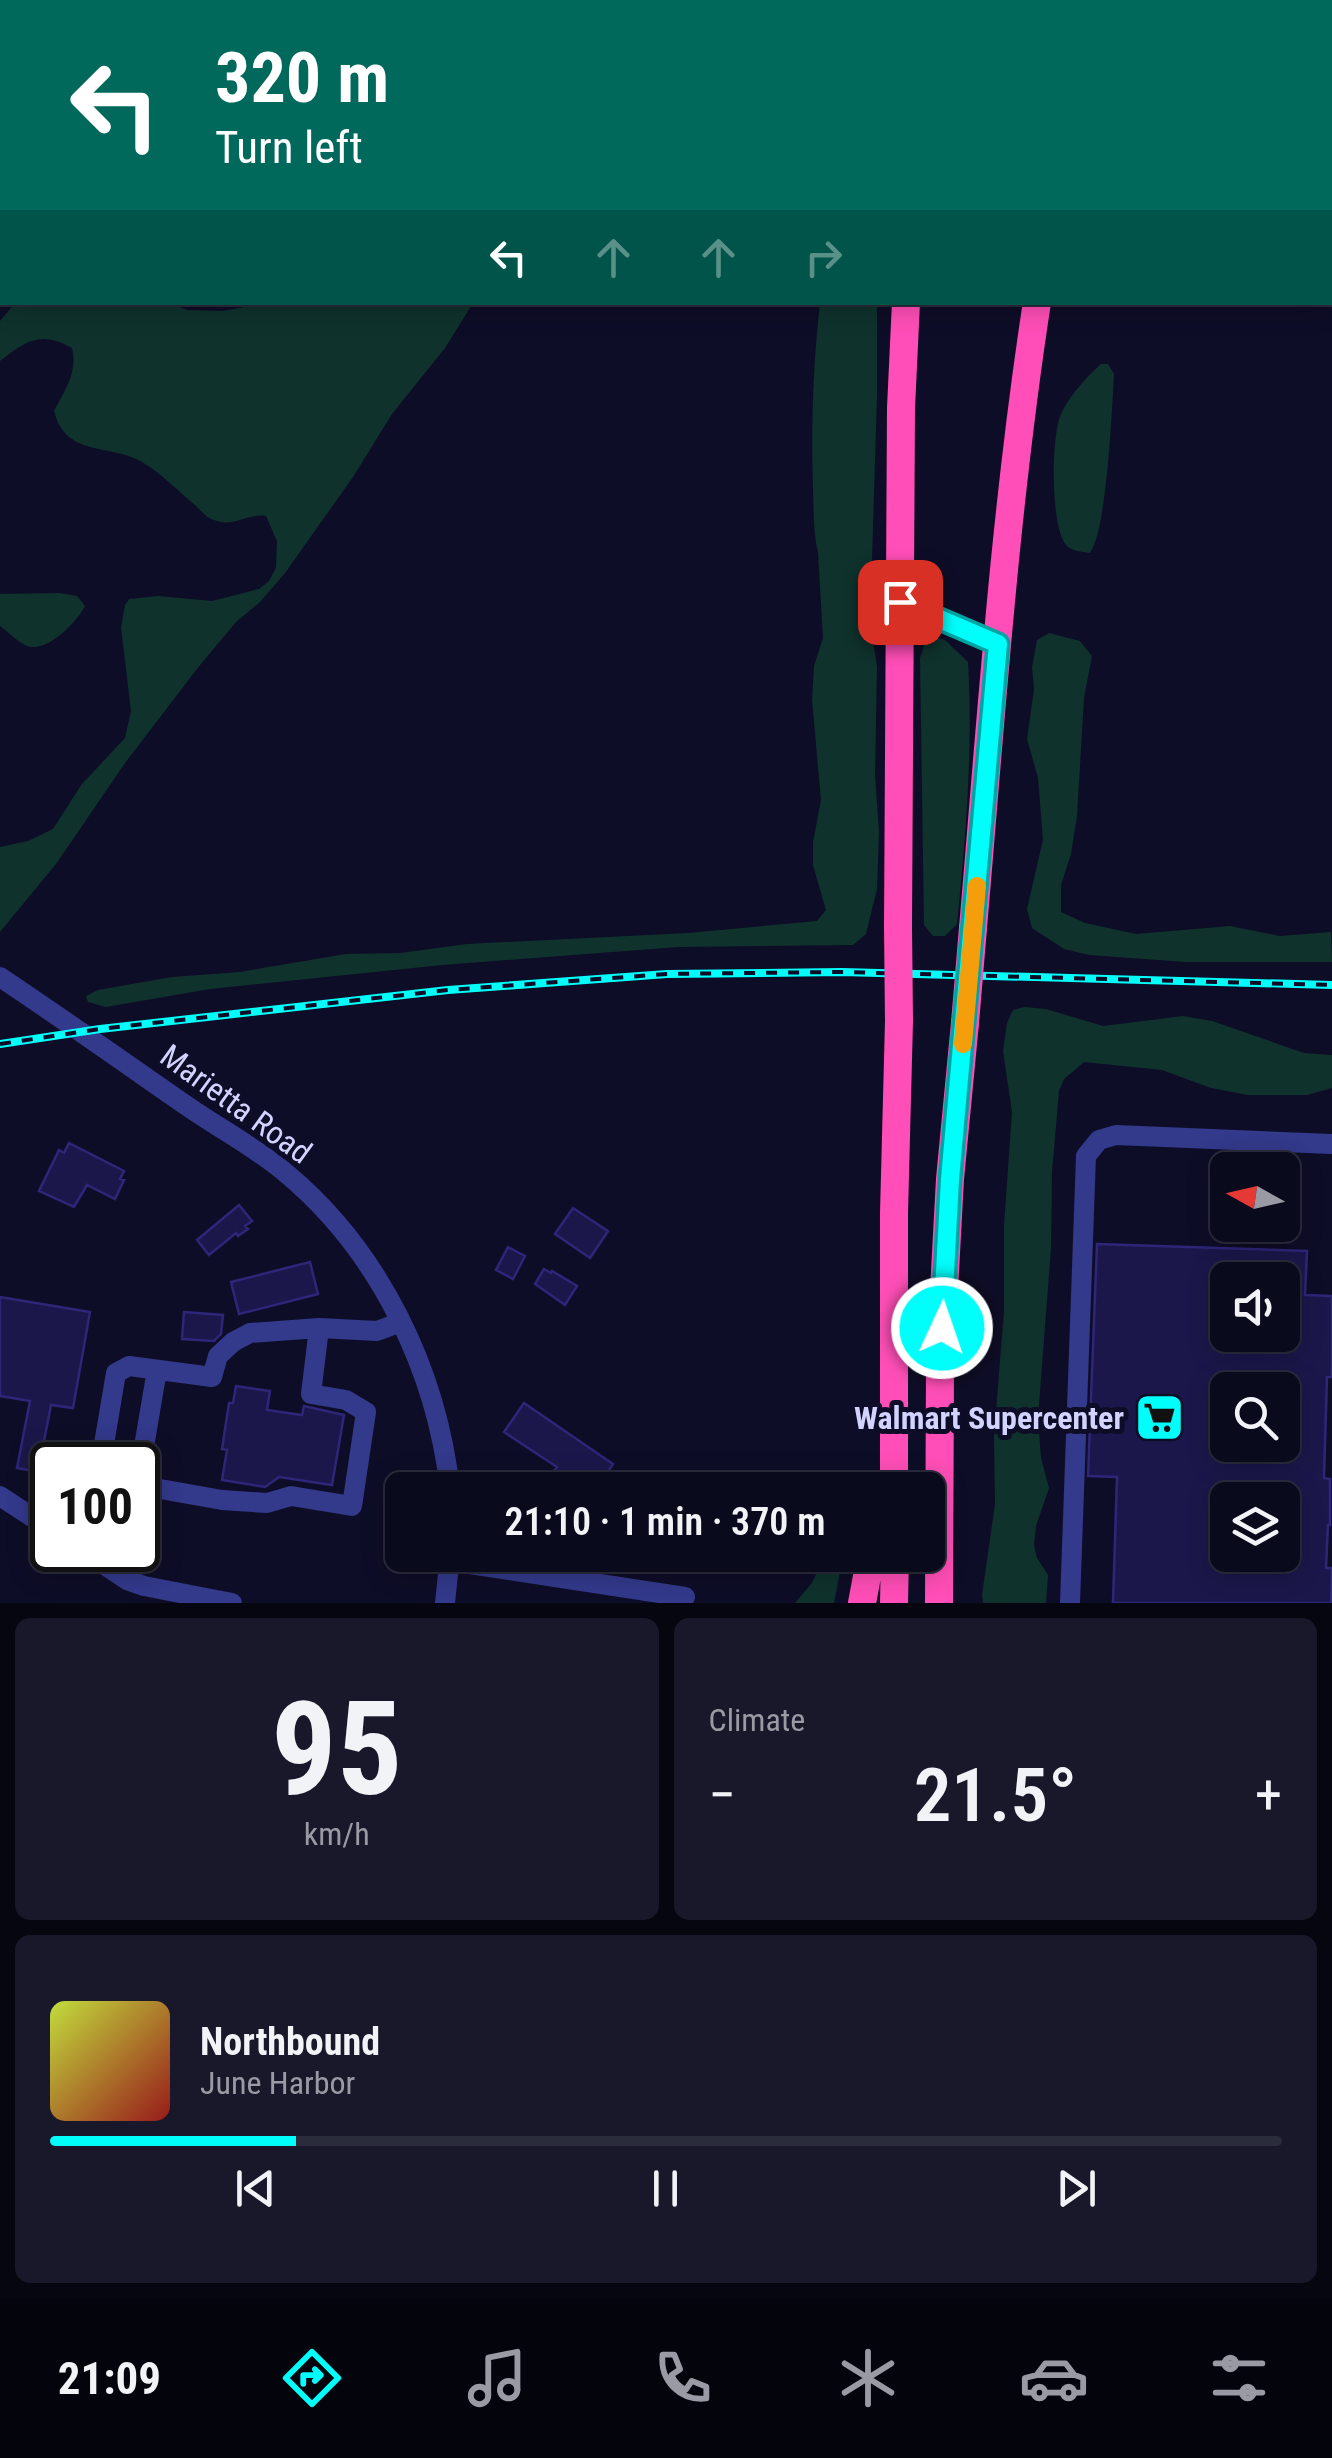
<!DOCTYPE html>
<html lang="en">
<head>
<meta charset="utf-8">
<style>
	:root { --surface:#0a0a1d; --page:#18182a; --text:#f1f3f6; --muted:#999aa4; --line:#2a2b3b; --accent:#00fefb }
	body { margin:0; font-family:"Roboto Condensed",sans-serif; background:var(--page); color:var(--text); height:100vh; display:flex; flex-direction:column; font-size:38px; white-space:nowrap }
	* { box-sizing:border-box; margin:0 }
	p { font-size:32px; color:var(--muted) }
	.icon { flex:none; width:55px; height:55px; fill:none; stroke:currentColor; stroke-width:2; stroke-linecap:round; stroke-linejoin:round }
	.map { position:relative; height:1603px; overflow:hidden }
	.sheet { display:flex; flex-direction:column; gap:15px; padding:15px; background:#060610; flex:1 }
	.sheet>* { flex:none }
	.banner { position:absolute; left:0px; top:0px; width:1332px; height:305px; box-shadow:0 5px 25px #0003,0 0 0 2px var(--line); background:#00695c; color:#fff; overflow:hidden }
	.needle { width:65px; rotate:278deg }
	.fabs { position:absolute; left:1210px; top:1152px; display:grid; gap:20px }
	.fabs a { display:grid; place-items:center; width:90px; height:90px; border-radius:15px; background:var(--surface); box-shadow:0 5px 25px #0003,0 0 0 2px var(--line); font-size:50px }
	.speed { position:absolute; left:30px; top:1442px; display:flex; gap:20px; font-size:50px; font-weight:700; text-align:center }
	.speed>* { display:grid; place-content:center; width:130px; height:130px; border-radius:50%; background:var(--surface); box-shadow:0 5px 25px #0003,0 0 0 2px var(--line); line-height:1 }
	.speed .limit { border:5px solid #111; border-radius:15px; background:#fff; color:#111 }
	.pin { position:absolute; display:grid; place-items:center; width:85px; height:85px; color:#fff; margin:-42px; border-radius:20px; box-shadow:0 5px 15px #0006 }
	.me { position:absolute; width:110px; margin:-55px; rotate:3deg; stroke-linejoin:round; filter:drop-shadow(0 0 8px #0008) }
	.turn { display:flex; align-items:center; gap:35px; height:210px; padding:0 50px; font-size:45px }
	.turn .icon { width:130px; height:130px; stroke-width:2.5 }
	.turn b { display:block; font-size:70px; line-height:85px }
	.lanes { display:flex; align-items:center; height:95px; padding:0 50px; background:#0003; justify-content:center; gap:50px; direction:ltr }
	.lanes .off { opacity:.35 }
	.big { font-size:75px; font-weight:600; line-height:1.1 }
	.sheet .tile { flex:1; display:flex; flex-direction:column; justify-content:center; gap:15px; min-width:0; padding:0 35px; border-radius:15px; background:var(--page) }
	.sheet .dial { align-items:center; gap:0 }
	.dial b { font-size:130px; line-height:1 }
	.song { display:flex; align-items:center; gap:30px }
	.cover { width:120px; height:120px; border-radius:15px; background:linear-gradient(135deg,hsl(70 70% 55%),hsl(0 70% 35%)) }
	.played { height:10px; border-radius:5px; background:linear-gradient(90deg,var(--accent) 20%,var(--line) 20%) }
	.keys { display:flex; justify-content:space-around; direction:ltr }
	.heat { display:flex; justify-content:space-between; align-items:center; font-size:55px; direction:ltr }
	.sheet .tiles { flex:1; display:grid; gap:15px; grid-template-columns:1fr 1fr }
	.tile:last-child { grid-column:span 2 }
	.trip { position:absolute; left:385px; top:1472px; width:560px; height:100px; border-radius:15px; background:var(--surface); box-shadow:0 5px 25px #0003,0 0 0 2px var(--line); font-weight:600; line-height:100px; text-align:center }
	.tab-bar { display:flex; height:160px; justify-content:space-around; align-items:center; background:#04040c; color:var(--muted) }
	.tab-bar .icon { width:70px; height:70px }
	.tab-bar .active { color:var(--accent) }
	.tab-bar b { font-size:45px; color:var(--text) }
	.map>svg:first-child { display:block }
	.green { fill:#0f322d }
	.building { fill:#1b174a; stroke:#2d2679; stroke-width:2.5; fill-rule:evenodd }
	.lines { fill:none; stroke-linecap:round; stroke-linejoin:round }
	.minor { stroke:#33398b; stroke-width:20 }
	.highway { stroke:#ff4eb7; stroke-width:28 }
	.rail-casing { stroke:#00fefb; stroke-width:8 }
	.rail { stroke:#0e0d27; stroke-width:4; stroke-dasharray:11; stroke-linecap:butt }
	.highway-bridge { stroke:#ff4eb7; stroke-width:28 }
	.route-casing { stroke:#00a5a3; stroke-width:25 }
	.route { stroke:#00fefb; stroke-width:18 }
	.slow { stroke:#f59e0b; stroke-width:18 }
	.labels { text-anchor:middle; stroke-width:10; stroke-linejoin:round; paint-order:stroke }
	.street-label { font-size:32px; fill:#d3d3ff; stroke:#0e0d27 }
	.poi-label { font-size:32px; font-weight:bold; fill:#d3d3ff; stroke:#0e0d27; text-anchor:end }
</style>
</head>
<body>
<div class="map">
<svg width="1332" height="1603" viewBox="0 0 1332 1603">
	<rect width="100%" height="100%" fill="#0e0d27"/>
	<path class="green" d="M 15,303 L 166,302 L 187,310 L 222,311 L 272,302 L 473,303 L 445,348 L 392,414 L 353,477 L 285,573 L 260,602 L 236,622 L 200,665 L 125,763 L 56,864 L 0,932 L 0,847 L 28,841 L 53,829 L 82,784 L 125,738 L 131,711 L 121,627 L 125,605 L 129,599 L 158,596 L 212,601 L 259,589 L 269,581 L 276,568 L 277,541 L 266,516 C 246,513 234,528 214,520 C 207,518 201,511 196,506 C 179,492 161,473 142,462 C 110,443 66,458 54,411 C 65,390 78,372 72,348 C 41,330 25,341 0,361 L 0,321 Z
		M 820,303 L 877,303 L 877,396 L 872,560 L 874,580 L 870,623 L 877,666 L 875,776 L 879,831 L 877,889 L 866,934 L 853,945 L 678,947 L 442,965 L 210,989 L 106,1007 L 88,1002 L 86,996 L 98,990 L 172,977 L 240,972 L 346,954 L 400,953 L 467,944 L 688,933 L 817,921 L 826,910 L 813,865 L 813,842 L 821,800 L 812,700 L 814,666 L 823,638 L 818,552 C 813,532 814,510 813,490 C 811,427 813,365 820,303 Z
		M 1101,364 L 1108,364 L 1114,374 C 1112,410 1107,529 1090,553 C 1078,551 1068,551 1063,540 C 1051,516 1051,438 1061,414 C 1068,398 1088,375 1101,364 Z
		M 59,593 L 77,596 L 85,606 C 77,622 47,653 27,646 C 18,642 8,632 0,626 L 0,594 Z
		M 1049,633 L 1080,641 L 1092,656 L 1084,698 L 1077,816 L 1071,854 L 1061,885 L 1061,912 L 1085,923 L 1136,934 L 1230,926 L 1280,936 L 1331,932 L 1332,962 L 1186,962 L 1089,955 L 1064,949 L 1032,928 L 1027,909 L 1043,840 L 1038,778 L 1027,739 L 1034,689 L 1032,667 L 1037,640 Z
		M 933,636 L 945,640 L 968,662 C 973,751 966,835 957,924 L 945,936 L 933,936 L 924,925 L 920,658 L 926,639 Z
		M 1025,1007 L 1046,1009 L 1103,1026 L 1183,1016 L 1212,1021 L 1304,1053 L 1332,1055 L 1332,1088 L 1307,1095 L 1248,1095 L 1211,1088 L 1162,1070 L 1084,1062 L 1064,1079 L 1059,1091 L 1052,1172 L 1051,1248 L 1038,1417 L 1041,1458 L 1049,1488 L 1036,1526 L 1034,1545 L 1037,1558 L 1048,1575 L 1046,1603 L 983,1603 L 982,1595 L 995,1504 L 994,1437 L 1004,1310 L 1004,1226 L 1012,1112 L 1003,1051 L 1007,1023 L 1013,1010 Z
		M 825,1555 L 839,1555 L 842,1561 L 834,1603 L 795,1603 L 812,1583 Z"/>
	<path class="building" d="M 69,1143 L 124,1171 L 120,1179 L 124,1180 L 115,1199 L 87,1185 L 74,1207 L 39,1191 L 59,1150 L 64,1153 Z
		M 239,1205 L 252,1221 L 245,1226 L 248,1229 L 238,1236 L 236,1233 L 209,1255 L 197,1240 Z
		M 573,1208 L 608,1231 L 590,1258 L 555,1234 Z
		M 1097,1244 L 1307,1251 L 1305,1295 L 1332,1296 L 1332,1377 L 1327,1377 L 1324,1478 L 1330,1479 L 1330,1525 L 1328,1525 L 1326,1568 L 1332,1568 L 1331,1603 L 1113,1603 L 1117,1477 L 1088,1476 ZM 1228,1280 L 1282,1280 L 1282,1335 L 1228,1335 ZM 1228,1390 L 1282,1390 L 1282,1445 L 1228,1445 ZM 1228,1500 L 1282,1500 L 1282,1555 L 1228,1555 Z
		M 508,1247 L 525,1256 L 513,1279 L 496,1270 Z
		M 310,1262 L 318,1294 L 239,1314 L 231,1282 Z
		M 544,1269 L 551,1273 L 552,1271 L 577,1286 L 565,1305 L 535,1284 Z
		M 0,1297 L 90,1312 L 73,1408 L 51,1405 L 38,1472 L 17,1468 L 30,1401 L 0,1396 Z
		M 184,1312 L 223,1315 L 221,1334 L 214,1341 L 182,1339 Z
		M 236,1386 L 270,1391 L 267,1410 L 302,1415 L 304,1406 L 344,1415 L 332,1485 L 279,1477 L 265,1487 L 222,1480 L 227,1450 L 222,1449 L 229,1403 L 233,1403 Z
		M 524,1403 L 613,1464 L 596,1490 L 590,1490 L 584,1485 L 581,1489 L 554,1471 L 557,1467 L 504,1432 Z"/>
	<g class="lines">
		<path class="minor" d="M 543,2 L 547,0
			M 0,165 L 2,165
			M 900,602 L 998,645
			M 0,977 C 63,1019 125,1063 187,1106 C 220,1129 257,1148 287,1174 C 380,1252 437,1371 450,1490
			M 80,1465 L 85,1457 L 96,1455 L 104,1444 L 116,1373 L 129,1366 L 212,1377 L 218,1356 L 233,1342 L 250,1333 L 319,1328 L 377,1331 L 401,1322
			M 138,1482 L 157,1370
			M 138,1485 L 222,1500 L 267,1503 L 291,1496 L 352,1506 L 366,1412 L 346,1400 L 311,1394 L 319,1328
			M 0,1496 L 52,1530
			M 82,1550 L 127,1580 L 144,1586 L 232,1603
			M 450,1561 L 685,1597
			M 445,1603 L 450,1555
			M 1070,1603 L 1086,1156 L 1099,1140 L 1116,1135 L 1332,1144"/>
		<path class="highway" d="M 651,2 L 655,0
			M 935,2 L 938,0
			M 961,2 L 962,0
			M 1117,2 L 1118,0
			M 0,197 L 2,197
			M 0,245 L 2,245
			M 898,926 L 901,408 L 906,302
			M 973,928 C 991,719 1005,509 1037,302
			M 894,1490 L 894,1213 L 899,1021
			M 862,1603 L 871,1555
			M 894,1603 L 895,1555
			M 939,1603 L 940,1365 L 950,1179 L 965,1023"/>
		<defs>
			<path id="rail" d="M 206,2 L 208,0
				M 0,292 L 2,289
				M 0,1044 L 100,1029 L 448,990 L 667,974 L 842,972 L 1332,985"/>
		</defs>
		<use href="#rail" class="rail-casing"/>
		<use href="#rail" class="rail"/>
		<path class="highway-bridge" d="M 898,926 L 899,1021
			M 965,1023 L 973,928"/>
	</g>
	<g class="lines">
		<defs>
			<path id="route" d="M 900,602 L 998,644 L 950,1179 L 942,1328"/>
		</defs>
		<use href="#route" class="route-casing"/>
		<use href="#route" class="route"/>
		<path class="slow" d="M 963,1044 L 977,886"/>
	</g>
	<defs>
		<symbol id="supermarket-square" viewBox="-11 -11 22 22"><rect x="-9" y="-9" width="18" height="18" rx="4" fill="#00fefb" stroke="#0e0d27"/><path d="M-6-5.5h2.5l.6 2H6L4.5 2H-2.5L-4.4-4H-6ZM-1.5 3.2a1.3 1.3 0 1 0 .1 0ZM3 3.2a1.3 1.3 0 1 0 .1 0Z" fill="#111"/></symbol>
	</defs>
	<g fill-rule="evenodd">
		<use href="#supermarket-square" x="1132" y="1390" width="55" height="55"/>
	</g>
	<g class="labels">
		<g class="street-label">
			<text transform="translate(236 1104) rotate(36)" y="11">Marietta Road</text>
		</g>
		<g class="poi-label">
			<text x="1124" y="1429">Walmart Supercenter</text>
		</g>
	</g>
</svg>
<div class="fabs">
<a><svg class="needle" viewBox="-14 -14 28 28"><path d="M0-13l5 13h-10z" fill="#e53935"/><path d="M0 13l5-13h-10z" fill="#999aa4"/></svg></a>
<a><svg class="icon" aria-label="sound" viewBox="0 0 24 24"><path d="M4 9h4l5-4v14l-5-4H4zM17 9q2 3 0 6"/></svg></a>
<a><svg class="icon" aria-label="search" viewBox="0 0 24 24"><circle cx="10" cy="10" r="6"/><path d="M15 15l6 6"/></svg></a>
<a><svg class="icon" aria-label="layers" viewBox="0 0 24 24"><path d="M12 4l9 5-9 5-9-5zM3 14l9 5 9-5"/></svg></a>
</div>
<div class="speed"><div class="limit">100</div></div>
<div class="pin" style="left:900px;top:602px;background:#d93025"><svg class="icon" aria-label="arrive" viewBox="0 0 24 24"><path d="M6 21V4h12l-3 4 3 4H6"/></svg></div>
<svg class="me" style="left:942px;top:1328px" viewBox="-20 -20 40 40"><circle r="17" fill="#00fefb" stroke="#fff" stroke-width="3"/><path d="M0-11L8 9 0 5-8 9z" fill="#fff"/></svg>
<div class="trip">21:10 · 1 min · 370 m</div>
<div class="banner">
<div class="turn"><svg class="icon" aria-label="left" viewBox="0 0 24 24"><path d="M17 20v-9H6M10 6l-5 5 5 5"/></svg><div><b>320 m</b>Turn left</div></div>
<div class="lanes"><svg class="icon" aria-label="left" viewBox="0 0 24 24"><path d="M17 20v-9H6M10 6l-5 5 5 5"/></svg><svg class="icon off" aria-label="ahead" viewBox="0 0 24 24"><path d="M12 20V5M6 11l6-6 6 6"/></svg><svg class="icon off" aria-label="ahead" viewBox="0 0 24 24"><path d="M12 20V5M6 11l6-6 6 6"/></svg><svg class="icon off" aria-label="right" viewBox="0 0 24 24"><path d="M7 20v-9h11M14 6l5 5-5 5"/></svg></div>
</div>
</div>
<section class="sheet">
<div class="tiles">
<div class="tile dial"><b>95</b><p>km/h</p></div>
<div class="tile"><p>Climate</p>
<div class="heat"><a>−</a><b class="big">21.5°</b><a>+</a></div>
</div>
<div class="tile">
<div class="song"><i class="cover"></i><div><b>Northbound</b><p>June Harbor</p></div></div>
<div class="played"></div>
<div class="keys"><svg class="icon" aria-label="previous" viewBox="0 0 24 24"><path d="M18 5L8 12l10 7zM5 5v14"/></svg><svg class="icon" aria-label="pause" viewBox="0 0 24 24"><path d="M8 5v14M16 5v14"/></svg><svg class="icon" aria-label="next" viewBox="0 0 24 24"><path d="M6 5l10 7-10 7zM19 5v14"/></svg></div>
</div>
</div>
</section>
<nav class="tab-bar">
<b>21:09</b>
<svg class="icon active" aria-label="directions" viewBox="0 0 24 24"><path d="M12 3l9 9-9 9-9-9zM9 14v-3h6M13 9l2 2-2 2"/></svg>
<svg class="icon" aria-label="music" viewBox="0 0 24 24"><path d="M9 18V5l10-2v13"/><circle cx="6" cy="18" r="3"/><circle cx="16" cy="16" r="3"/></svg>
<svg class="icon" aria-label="phone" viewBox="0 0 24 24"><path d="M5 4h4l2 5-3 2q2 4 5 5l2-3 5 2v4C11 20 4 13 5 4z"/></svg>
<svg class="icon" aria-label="climate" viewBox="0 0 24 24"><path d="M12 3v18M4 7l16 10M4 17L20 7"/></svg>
<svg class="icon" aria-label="car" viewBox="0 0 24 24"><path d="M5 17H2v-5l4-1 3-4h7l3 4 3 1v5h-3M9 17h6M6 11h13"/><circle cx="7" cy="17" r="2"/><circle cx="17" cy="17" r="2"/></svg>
<svg class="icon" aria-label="filters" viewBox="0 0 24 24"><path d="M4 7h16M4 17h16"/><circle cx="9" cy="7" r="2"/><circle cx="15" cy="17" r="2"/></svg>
</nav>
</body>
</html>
